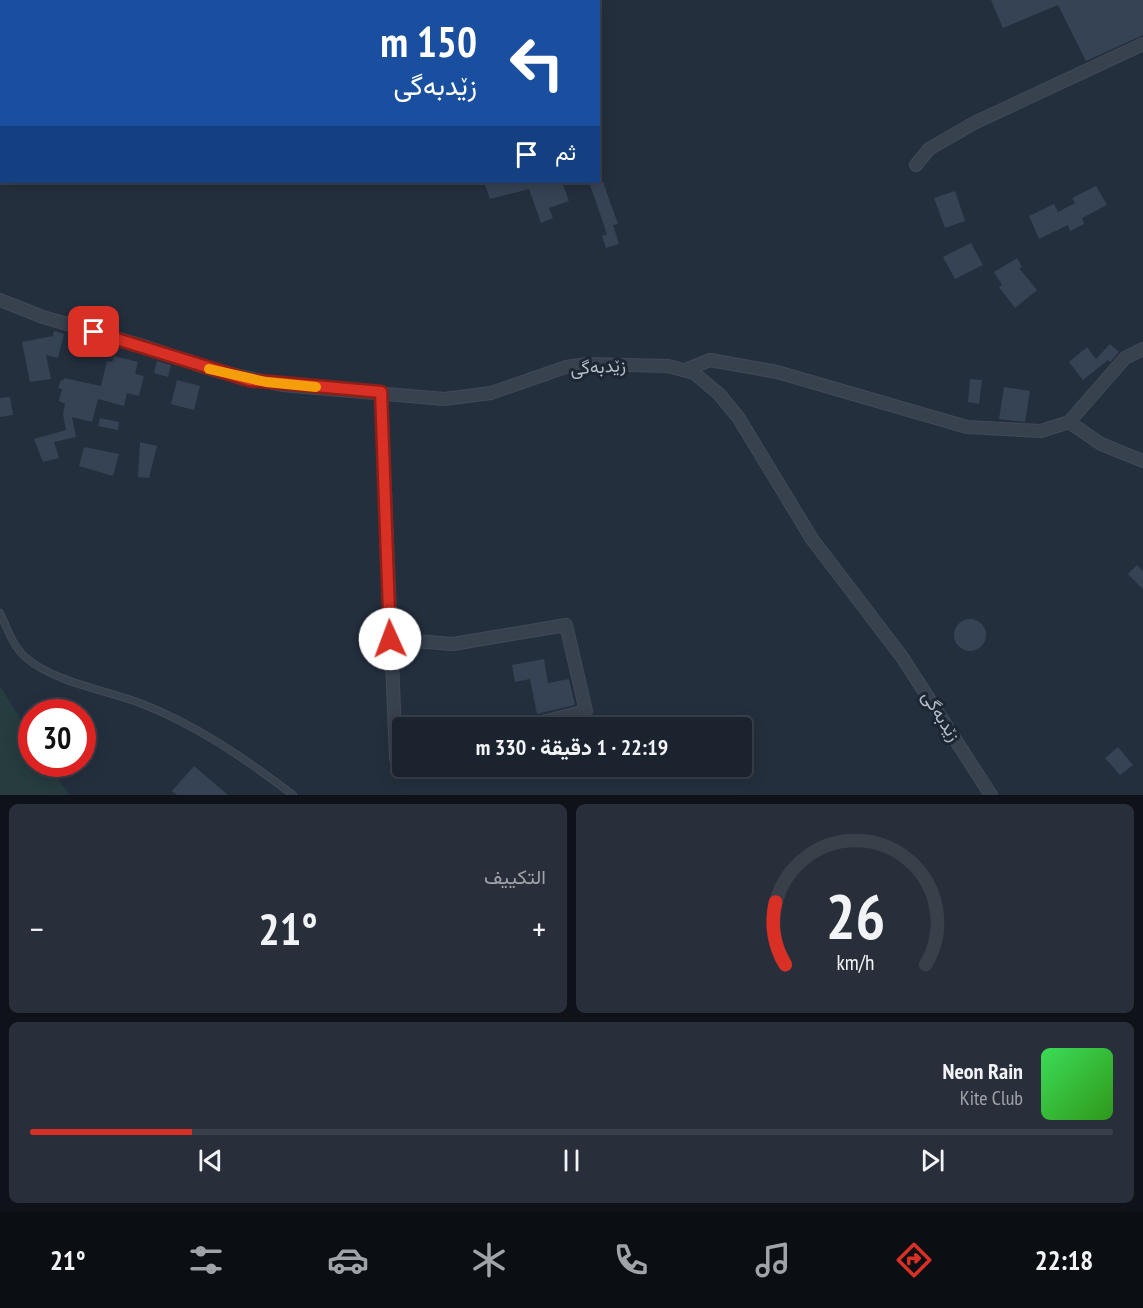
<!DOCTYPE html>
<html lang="ar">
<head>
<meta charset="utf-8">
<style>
	:root { --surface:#1b232e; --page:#282f3a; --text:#f1f3f6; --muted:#a0a4aa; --line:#39404a; --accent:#d93025 }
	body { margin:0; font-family:"PT Sans Narrow",Vazirmatn,sans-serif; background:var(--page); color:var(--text); direction:rtl; height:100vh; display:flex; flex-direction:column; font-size:22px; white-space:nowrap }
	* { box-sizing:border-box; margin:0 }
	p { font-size:20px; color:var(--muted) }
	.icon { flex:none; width:33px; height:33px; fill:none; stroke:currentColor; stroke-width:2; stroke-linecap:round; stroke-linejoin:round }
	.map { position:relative; height:795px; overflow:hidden; direction:ltr }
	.sheet { display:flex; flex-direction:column; gap:9px; padding:9px; background:#0f1319; flex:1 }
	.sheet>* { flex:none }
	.hud { position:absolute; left:0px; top:0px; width:600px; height:183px; box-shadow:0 3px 15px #0003,0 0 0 2px var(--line); direction:rtl; background:#1a4fa0; color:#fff; overflow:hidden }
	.speed { position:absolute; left:18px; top:699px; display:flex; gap:12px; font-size:30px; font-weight:700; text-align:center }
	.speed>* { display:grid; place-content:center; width:78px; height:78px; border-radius:50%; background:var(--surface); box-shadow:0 3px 15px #0003,0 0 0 2px var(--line); line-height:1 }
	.speed .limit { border:9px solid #d22; background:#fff; color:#111 }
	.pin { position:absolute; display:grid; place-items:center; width:51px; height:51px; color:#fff; margin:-26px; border-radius:12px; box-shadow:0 3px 9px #0006 }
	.me { position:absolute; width:66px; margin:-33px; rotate:358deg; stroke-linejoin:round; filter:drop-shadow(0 0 4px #0008) }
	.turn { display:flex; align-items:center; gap:21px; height:126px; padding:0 24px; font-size:27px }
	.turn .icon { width:78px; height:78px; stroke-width:2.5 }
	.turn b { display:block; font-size:42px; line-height:51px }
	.then { display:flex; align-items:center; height:57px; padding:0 24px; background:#0003; gap:12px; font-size:22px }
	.big { font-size:45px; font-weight:700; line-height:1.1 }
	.sheet .widget { flex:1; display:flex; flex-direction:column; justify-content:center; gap:9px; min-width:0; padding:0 21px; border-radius:9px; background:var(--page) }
	.sheet .dial { align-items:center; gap:0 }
	.dial svg { height:156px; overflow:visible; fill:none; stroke:var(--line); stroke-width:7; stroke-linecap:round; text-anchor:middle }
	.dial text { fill:var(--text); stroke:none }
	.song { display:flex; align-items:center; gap:18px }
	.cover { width:72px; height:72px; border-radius:9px; background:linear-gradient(135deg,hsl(130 70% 55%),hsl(110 70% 35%)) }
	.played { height:6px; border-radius:3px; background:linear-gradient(90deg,var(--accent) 15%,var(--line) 15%) }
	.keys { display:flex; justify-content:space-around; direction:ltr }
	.heat { display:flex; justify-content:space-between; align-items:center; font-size:33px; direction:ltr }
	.sheet .tiles { flex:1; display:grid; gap:9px; grid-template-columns:1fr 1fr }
	.widget:last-child { grid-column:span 2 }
	.trip { position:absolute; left:392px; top:717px; width:360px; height:60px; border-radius:6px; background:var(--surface); box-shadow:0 3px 15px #0003,0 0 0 2px var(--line); font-weight:700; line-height:60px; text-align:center; direction:rtl }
	.tab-bar { display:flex; height:96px; justify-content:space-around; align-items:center; background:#0b0e12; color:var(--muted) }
	.tab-bar .icon { width:42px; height:42px }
	.tab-bar .on { color:var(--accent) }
	.tab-bar b { font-size:27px; color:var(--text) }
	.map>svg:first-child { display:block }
	.green { fill:#263c3f }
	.building { fill:#364354 }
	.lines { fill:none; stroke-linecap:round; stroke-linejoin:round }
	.service-casing { stroke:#414a57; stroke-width:8 }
	.minor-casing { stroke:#414a57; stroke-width:14 }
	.service { stroke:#38414e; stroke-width:6 }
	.minor { stroke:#38414e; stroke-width:12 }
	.route-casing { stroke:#8d1f18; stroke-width:15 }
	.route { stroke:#d93025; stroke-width:10 }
	.slow { stroke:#f59e0b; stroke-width:10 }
	.labels { text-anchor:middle; stroke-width:6; stroke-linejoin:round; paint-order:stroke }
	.street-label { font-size:18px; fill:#b4bcc9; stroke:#1d2633 }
</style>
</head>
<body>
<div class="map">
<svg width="1143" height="795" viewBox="0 0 1143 795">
	<rect width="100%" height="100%" fill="#242f3e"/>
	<path class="green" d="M 0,686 L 31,736 L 32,764 L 49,764 L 69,795 L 0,795 Z"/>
	<path class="building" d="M 991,0 L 1143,0 L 1143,35 L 1086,61 L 1058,5 L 1003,28 Z
		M 484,182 L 562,182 L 569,201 L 549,208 L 553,218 L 541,223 L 529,189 L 490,199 Z
		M 589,182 L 603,182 L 618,224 L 613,225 L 619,244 L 606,248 L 602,236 L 607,234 Z
		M 1096,186 L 1107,205 L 1082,218 L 1084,224 L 1070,231 L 1068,225 L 1039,239 L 1029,216 L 1054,204 L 1058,212 L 1075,203 L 1072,198 Z
		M 955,191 L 965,221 L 945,228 L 934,198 Z
		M 971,243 L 983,265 L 955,279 L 943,257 Z
		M 1017,258 L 1022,267 L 1019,268 L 1037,290 L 1015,308 L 999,287 L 1002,285 L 994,272 Z
		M 54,331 L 64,334 L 58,358 L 46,355 L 51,379 L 30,382 L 22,342 L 53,336 Z
		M 1110,344 L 1119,352 L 1110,362 L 1108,360 L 1083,380 L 1069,362 L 1087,347 L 1096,359 Z
		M 114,356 L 138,362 L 135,374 L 144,376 L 139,396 L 127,393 L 124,406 L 98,399 L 92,422 L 72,417 L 76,437 L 54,442 L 59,458 L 43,462 L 34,439 L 66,430 L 63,414 L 65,404 L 59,401 L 62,389 L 58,388 L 61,380 L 63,381 L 64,378 L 101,386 L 107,361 L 112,362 Z
		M 157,361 L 171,365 L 168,377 L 154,373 Z
		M 970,379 L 982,380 L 979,404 L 968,402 Z
		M 177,380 L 200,386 L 194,410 L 171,404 Z
		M 1004,387 L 1030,391 L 1025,422 L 999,419 Z
		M 10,397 L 13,415 L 0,417 L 0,398 Z
		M 100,418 L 119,422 L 118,430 L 98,426 Z
		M 140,442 L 157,446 L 149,478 L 138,477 Z
		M 84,447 L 119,454 L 113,476 L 79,466 Z
		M 1137,565 L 1143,571 L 1143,589 L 1128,574 Z
		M954 635a16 16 0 1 1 32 0a16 16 0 1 1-32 0Z
		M 544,659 L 548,683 L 569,679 L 575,705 L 537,714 L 530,679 L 515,682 L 512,665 Z
		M 1118,747 L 1133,765 L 1120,775 L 1105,758 Z
		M 194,766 L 228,795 L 177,795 L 172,791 Z"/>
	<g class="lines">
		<defs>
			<path id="service" d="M 0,613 C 7,628 13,646 25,657 C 56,683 103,689 140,703 C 195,724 246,759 293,795"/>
			<path id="minor" d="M 916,165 L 929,149 L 974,123 L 1143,44
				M 0,300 L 43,317 L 147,347 L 216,371 L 282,385 L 444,399 L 491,393 L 566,367 L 588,364 L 668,366 L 694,373 L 719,394 L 738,417 L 812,539 L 902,657 L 991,795
				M 685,370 L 710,360 L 777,372 L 967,427 L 1041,431 L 1069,422 L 1125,358 L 1143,349
				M 381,392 L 396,759 L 402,757
				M 1069,422 L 1101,444 L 1143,461
				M 390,639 L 453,644 L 566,625 L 586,711 L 518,728"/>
		</defs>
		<use href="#service" class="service-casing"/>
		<use href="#minor" class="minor-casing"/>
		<use href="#service" class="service"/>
		<use href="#minor" class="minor"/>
	</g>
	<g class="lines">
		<defs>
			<path id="route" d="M 94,332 L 249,380 L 381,392 L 390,639"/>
		</defs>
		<use href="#route" class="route-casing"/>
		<use href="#route" class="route"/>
		<path class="slow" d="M 209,369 L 266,382 L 316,387"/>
	</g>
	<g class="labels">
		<g class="street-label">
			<text transform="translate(598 367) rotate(-4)" y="6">زێدبەگی</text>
			<text transform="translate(941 716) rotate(58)" y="6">زێدبەگی</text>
		</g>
	</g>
</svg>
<div class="speed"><div class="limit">30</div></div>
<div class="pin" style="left:94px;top:332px;background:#d93025"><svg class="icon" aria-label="arrive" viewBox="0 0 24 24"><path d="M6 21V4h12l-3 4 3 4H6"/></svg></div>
<svg class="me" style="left:390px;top:639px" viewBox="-20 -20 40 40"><circle r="19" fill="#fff"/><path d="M0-13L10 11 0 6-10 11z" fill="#d93025"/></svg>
<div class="trip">22:19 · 1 دقيقة · 330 m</div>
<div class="hud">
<div class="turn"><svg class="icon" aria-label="left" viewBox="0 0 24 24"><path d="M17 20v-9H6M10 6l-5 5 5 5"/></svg><div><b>150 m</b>زێدبەگی</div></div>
<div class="then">ثم<svg class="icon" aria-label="arrive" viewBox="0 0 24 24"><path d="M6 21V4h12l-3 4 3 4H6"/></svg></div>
</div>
</div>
<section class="sheet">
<div class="tiles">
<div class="widget dial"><svg viewBox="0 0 100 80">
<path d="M14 69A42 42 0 1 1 86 69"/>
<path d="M14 69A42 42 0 0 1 9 37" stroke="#d93025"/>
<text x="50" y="56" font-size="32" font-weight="700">26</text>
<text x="50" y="72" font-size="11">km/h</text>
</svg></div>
<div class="widget"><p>التكييف</p>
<div class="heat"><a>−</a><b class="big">21°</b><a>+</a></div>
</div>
<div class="widget">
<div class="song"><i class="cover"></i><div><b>Neon Rain</b><p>Kite Club</p></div></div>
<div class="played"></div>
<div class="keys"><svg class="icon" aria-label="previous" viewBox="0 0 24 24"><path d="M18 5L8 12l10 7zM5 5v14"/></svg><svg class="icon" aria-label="pause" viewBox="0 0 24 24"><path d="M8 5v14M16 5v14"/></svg><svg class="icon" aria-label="next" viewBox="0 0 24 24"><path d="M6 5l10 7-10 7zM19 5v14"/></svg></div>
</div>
</div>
</section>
<nav class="tab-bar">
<b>22:18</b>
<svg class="icon on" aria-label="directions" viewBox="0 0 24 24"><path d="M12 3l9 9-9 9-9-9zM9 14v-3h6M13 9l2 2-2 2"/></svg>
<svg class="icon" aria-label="music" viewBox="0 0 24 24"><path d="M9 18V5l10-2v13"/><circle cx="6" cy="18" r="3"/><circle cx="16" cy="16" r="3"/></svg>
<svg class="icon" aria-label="phone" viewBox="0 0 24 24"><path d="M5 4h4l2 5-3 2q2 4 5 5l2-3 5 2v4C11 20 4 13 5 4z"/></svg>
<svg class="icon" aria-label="climate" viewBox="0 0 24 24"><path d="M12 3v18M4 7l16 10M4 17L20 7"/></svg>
<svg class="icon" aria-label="car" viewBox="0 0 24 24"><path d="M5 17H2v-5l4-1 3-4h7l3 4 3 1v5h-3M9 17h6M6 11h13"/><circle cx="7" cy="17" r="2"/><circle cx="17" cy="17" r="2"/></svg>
<svg class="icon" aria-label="filters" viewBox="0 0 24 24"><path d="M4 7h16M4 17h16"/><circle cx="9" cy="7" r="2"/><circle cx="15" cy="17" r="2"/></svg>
<b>21°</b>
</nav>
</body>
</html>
